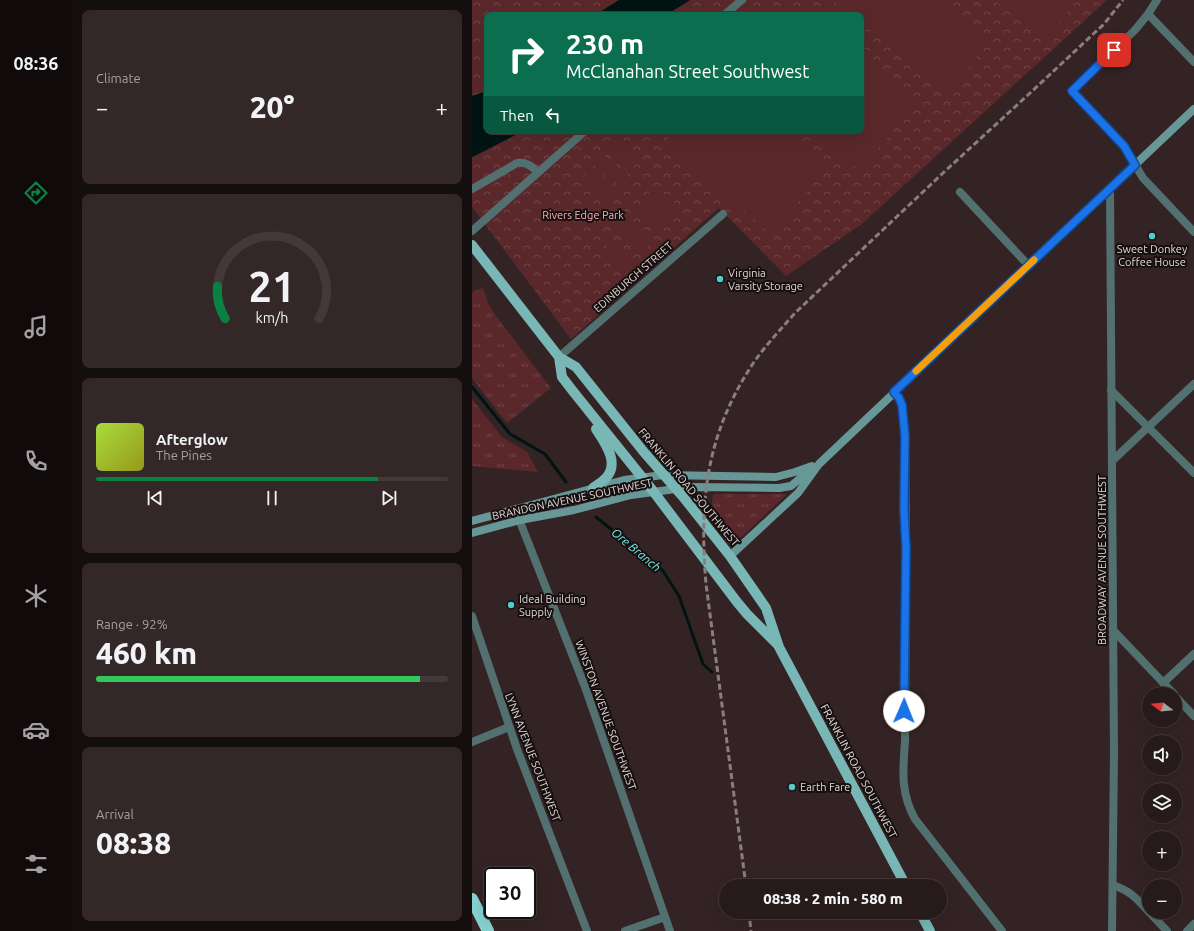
<!DOCTYPE html>
<html lang="en">
<head>
<meta charset="utf-8">
<style>
	:root { --surface:#271a1b; --page:#332728; --text:#f1f3f6; --muted:#a4a1a3; --line:#43383a; --accent:#0b8043 }
	body { margin:0; font-family:Ubuntu,sans-serif; background:var(--page); color:var(--text); height:100vh; display:flex; flex-direction:column; font-size:15px; white-space:nowrap }
	* { box-sizing:border-box; margin:0 }
	p { font-size:13px; color:var(--muted) }
	.icon { flex:none; width:22px; height:22px; fill:none; stroke:currentColor; stroke-width:2; stroke-linecap:round; stroke-linejoin:round }
	.map { position:relative; flex:1; overflow:hidden }
	.details { display:flex; flex-direction:column; gap:10px; padding:10px; background:#150e0f; width:400px }
	.details>* { flex:none }
	.hud { position:absolute; left:12px; top:12px; width:380px; height:122px; border-radius:8px; box-shadow:0 4px 16px #0002,0 0 0 1px var(--line); background:#0b6e4f; color:#fff; overflow:hidden }
	.needle { width:26px; rotate:286deg }
	.buttons { position:absolute; left:670px; top:687px; display:grid; gap:8px }
	.buttons a { display:grid; place-items:center; width:40px; height:40px; border-radius:50%; background:var(--surface); box-shadow:0 4px 16px #0002,0 0 0 1px var(--line); font-size:20px }
	.speed { position:absolute; left:12px; top:867px; display:flex; gap:8px; font-size:20px; font-weight:700; text-align:center }
	.speed>* { display:grid; place-content:center; width:52px; height:52px; border-radius:50%; background:var(--surface); box-shadow:0 4px 16px #0002,0 0 0 1px var(--line); line-height:1 }
	.speed .limit { border:2px solid #111; border-radius:6px; background:#fff; color:#111 }
	.pin { position:absolute; display:grid; place-items:center; width:34px; height:34px; color:#fff; margin:-17px; border-radius:8px; box-shadow:0 2px 6px #0006 }
	.me { position:absolute; width:44px; margin:-22px; rotate:1deg; stroke-linejoin:round; filter:drop-shadow(0 0 3px #0008) }
	.turn { display:flex; align-items:center; gap:14px; height:84px; padding:0 16px; font-size:18px }
	.turn .icon { width:52px; height:52px; stroke-width:2.5 }
	.turn b { display:block; font-size:28px; line-height:34px }
	.then { display:flex; align-items:center; height:38px; padding:0 16px; background:#0003; gap:8px; font-size:15px }
	.big { font-size:30px; font-weight:800; line-height:1.1 }
	.details .tile { flex:1; display:flex; flex-direction:column; justify-content:center; gap:6px; min-width:0; padding:0 14px; border-radius:8px; background:var(--page) }
	.details .dial { align-items:center; gap:0 }
	.dial svg { height:104px; overflow:visible; fill:none; stroke:var(--line); stroke-width:7; stroke-linecap:round; text-anchor:middle }
	.dial text { fill:var(--text); stroke:none }
	.song { display:flex; align-items:center; gap:12px }
	.cover { width:48px; height:48px; border-radius:6px; background:linear-gradient(135deg,hsl(80 70% 55%),hsl(60 70% 35%)) }
	.played { height:4px; border-radius:2px; background:linear-gradient(90deg,var(--accent) 80%,var(--line) 80%) }
	.keys { display:flex; justify-content:space-around; direction:ltr }
	.heat { display:flex; justify-content:space-between; align-items:center; font-size:22px; direction:ltr }
	.charge { height:6px; border-radius:3px; background:linear-gradient(90deg,#34c759 92%,var(--line) 0) }
	.trip { position:absolute; left:247px; top:879px; width:228px; height:40px; border-radius:20px; background:var(--surface); box-shadow:0 4px 16px #0002,0 0 0 1px var(--line); font-weight:800; line-height:40px; text-align:center }
	main { display:flex; flex:1; min-height:0 }
	.menu { display:flex; flex-direction:column; width:72px; justify-content:space-around; align-items:center; background:#100a0b; color:var(--muted) }
	.menu .icon { width:28px; height:28px }
	.menu .selected { color:var(--accent) }
	.menu b { font-size:18px; color:var(--text) }
	.map>svg:first-child { display:block }
	.grass { fill:url(#grass-tufts) }
	.park { fill:url(#park-crowns) }
	.garden { fill:#5a282b }
	.water { fill:#001414 }
	.lines { fill:none; stroke-linecap:round; stroke-linejoin:round }
	.stream { stroke:#001414; stroke-width:3 }
	.minor { stroke:#52706f; stroke-width:8 }
	.tertiary { stroke:#52706f; stroke-width:8 }
	.secondary { stroke:#679897; stroke-width:8 }
	.primary { stroke:#78b7b6; stroke-width:10 }
	.motorway { stroke:#86d3d2; stroke-width:12 }
	.rail { stroke:#8b7d7e; stroke-width:3; stroke-dasharray:6 3; stroke-linecap:butt }
	.route-casing { stroke:#114b97; stroke-width:10 }
	.route { stroke:#1a73e8; stroke-width:7 }
	.slow { stroke:#f59e0b; stroke-width:7 }
	.poi-dot { fill:#52cdcc; stroke:#160f0f; stroke-width:1.5 }
	.labels { text-anchor:middle; stroke-width:4; stroke-linejoin:round; paint-order:stroke }
	.park-label { font-size:11px; fill:#fbb2b4; stroke:#160f0f }
	.poi-label { font-size:11px; fill:#e1d6d6; stroke:#160f0f; text-anchor:start }
	.street-label { font-size:11px; fill:#e1d6d6; stroke:#160f0f }
	.water-label { font-size:12px; font-style:italic; fill:#76eceb; stroke:#160f0f }
</style>
</head>
<body>
<main>
<nav class="menu">
<b>08:36</b>
<svg class="icon selected" aria-label="directions" viewBox="0 0 24 24"><path d="M12 3l9 9-9 9-9-9zM9 14v-3h6M13 9l2 2-2 2"/></svg>
<svg class="icon" aria-label="music" viewBox="0 0 24 24"><path d="M9 18V5l10-2v13"/><circle cx="6" cy="18" r="3"/><circle cx="16" cy="16" r="3"/></svg>
<svg class="icon" aria-label="phone" viewBox="0 0 24 24"><path d="M5 4h4l2 5-3 2q2 4 5 5l2-3 5 2v4C11 20 4 13 5 4z"/></svg>
<svg class="icon" aria-label="climate" viewBox="0 0 24 24"><path d="M12 3v18M4 7l16 10M4 17L20 7"/></svg>
<svg class="icon" aria-label="car" viewBox="0 0 24 24"><path d="M5 17H2v-5l4-1 3-4h7l3 4 3 1v5h-3M9 17h6M6 11h13"/><circle cx="7" cy="17" r="2"/><circle cx="17" cy="17" r="2"/></svg>
<svg class="icon" aria-label="filters" viewBox="0 0 24 24"><path d="M4 7h16M4 17h16"/><circle cx="9" cy="7" r="2"/><circle cx="15" cy="17" r="2"/></svg>
</nav>
<section class="details">
<div class="tile"><p>Climate</p>
<div class="heat"><a>−</a><b class="big">20°</b><a>+</a></div>
</div>
<div class="tile dial"><svg viewBox="0 0 100 80">
<path d="M14 69A42 42 0 1 1 86 69"/>
<path d="M14 69A42 42 0 0 1 8 44" stroke="#0b8043"/>
<text x="50" y="56" font-size="32" font-weight="700">21</text>
<text x="50" y="72" font-size="11">km/h</text>
</svg></div>
<div class="tile">
<div class="song"><i class="cover"></i><div><b>Afterglow</b><p>The Pines</p></div></div>
<div class="played"></div>
<div class="keys"><svg class="icon" aria-label="previous" viewBox="0 0 24 24"><path d="M18 5L8 12l10 7zM5 5v14"/></svg><svg class="icon" aria-label="pause" viewBox="0 0 24 24"><path d="M8 5v14M16 5v14"/></svg><svg class="icon" aria-label="next" viewBox="0 0 24 24"><path d="M6 5l10 7-10 7zM19 5v14"/></svg></div>
</div>
<div class="tile"><p>Range · 92%</p><b class="big">460 km</b><div class="charge"></div></div>
<div class="tile"><p>Arrival</p><b class="big">08:38</b></div>
</section>
<div class="map">
<svg width="722" height="931" viewBox="0 0 722 931">
	<defs>
		<pattern id="grass-tufts" width="24" height="20" patternUnits="userSpaceOnUse"><rect width="24" height="20" fill="#5a282b"/><path d="M3 7l-1-3M5 7V3M7 7l1-3M15 17l-1-3M17 17v-4M19 17l1-3" fill="none" stroke="#714649"/></pattern>
		<pattern id="park-crowns" width="20" height="18" patternUnits="userSpaceOnUse"><rect width="20" height="18" fill="#5a282b"/><path d="M2 6a3 3 0 1 1 6 0M12 15a3 3 0 1 1 6 0" fill="none" stroke="#714649"/></pattern>
	</defs>
	<rect width="100%" height="100%" fill="#342324"/>
	<path class="grass" d="M 11,288 L 17,305 L 24,316 L 79,388 L 35,423 L 0,378 L 0,293 L 3,290 Z
		M 0,399 L 30,437 L 55,452 L 66,472 L 0,466 Z
		M 241,494 L 315,494 L 262,544 L 239,516 Z"/>
	<path class="park" d="M 0,0 L 147,0 L 123,15 L 15,15 L 15,91 L 0,96 Z
		M 218,0 L 635,0 L 390,224 L 314,276 L 247,208 L 99,339 L 0,207 L 0,158 L 51,131 L 389,131 L 389,15 L 194,15 Z"/>
	<path class="garden" d="M 361,0 L 469,0 L 518,40 L 476,93 L 389,23 L 389,15 L 380,15 Z
		M 522,0 L 606,0 L 573,41 Z
		M 389,57 L 444,102 L 388,171 L 338,131 L 389,131 Z
		M 203,131 L 315,131 L 357,165 L 300,234 L 191,145 Z
		M 142,138 L 168,159 L 159,171 L 133,150 Z
		M 130,154 L 156,175 L 147,186 L 121,165 Z
		M 117,170 L 143,191 L 133,203 L 108,181 Z
		M 182,186 L 208,207 L 199,218 L 173,198 Z
		M 170,201 L 197,222 L 187,234 L 161,213 Z
		M 158,218 L 183,239 L 173,250 L 148,229 Z
		M 139,241 L 165,263 L 155,274 L 129,253 Z"/>
	<path class="water" d="M 147,0 L 218,0 L 194,15 L 123,15 Z
		M 15,91 L 15,131 L 51,131 L 0,157 L 0,96 Z"/>
	<g class="lines">
		<path class="stream" d="M 0,387 L 38,434 L 73,454 L 94,482
			M 124,517 L 191,571 L 207,596 L 231,664 L 240,672"/>
		<path class="minor" d="M 685,0 L 676,14 L 663,30 L 600,91 L 652,146 L 671,178 L 722,232
			M 676,14 L 722,62
			M 0,189 L 45,163 C 55,162 59,166 66,172
			M 488,192 L 557,266
			M 87,357 L 251,214
			M 639,390 L 722,473
			M 422,392 L 427,398 L 430,405 L 433,436 L 434,548 L 433,741 C 431,770 428,792 443,819 L 530,931
			M 640,461 L 722,384
			M 43,509 L 113,687 L 198,931
			M 0,616 L 45,749 L 115,931
			M 691,683 L 722,654
			M 0,742 L 37,727
			M 641,885 C 660,892 664,898 677,912
			M 677,912 L 695,931
			M 153,931 L 193,917
			M 715,931 L 722,924"/>
		<path class="tertiary" d="M 252,15 L 270,0
			M 638,188 L 642,753 L 640,931
			M 0,231 L 113,131
			M 641,630 L 702,694
			M 703,696 L 722,716"/>
		<path class="secondary" d="M 0,521 L 152,480 L 191,475 L 304,477 L 323,472 L 340,466
			M 0,533 L 48,520 L 102,510 L 159,495 L 218,487 L 307,488 L 319,486 L 338,470
			M 258,556 L 326,493 L 347,464 L 722,109"/>
		<path class="primary" d="M 0,245 L 87,357 L 104,367 L 171,451 L 212,498 L 258,556 L 294,608 L 307,647 L 434,886
			M 87,357 L 90,377 L 100,390 L 181,491 L 265,602 L 275,614 L 305,644
			M 121,488 C 125,485 130,482 134,478 C 148,463 133,443 124,429
			M 448,912 L 458,931"/>
		<path class="motorway" d="M 0,899 L 16,931"/>
		<path class="rail" d="M 274,886 L 234,584 C 227,500 234,434 282,362 C 294,345 309,329 323,313 L 471,173 L 557,94 L 632,24 L 651,0
			M 277,912 L 279,931"/>
	</g>
	<g class="lines">
		<defs>
			<path id="route" d="M 432,711 L 434,548 L 432,509 L 433,436 L 430,405 L 427,398 L 422,392 L 663,165 L 652,146 L 600,91 L 642,50"/>
		</defs>
		<use href="#route" class="route-casing"/>
		<use href="#route" class="route"/>
		<path class="slow" d="M 444,371 L 562,260"/>
	</g>
	<g class="poi-dot">
		<circle cx="680" cy="236" r="4"/>
		<circle cx="248" cy="279" r="4"/>
		<circle cx="39" cy="605" r="4"/>
		<circle cx="320" cy="787" r="4"/>
	</g>
	<g class="labels">
		<g class="park-label">
			<text x="111" y="219">Rivers Edge Park</text>
		</g>
		<g class="poi-label">
			<text x="680" y="253" text-anchor="middle">Sweet Donkey<tspan x="680" dy="13">Coffee House</tspan></text>
			<text x="256" y="277">Virginia<tspan x="256" dy="13">Varsity Storage</tspan></text>
			<text x="47" y="603">Ideal Building<tspan x="47" dy="13">Supply</tspan></text>
			<text x="328" y="791">Earth Fare</text>
		</g>
		<g class="street-label">
			<text transform="translate(161 277) rotate(-41)" y="4">EDINBURGH STREET</text>
			<text transform="translate(217 487) rotate(50)" y="4">FRANKLIN ROAD SOUTHWEST</text>
			<text transform="translate(100 499) rotate(-12)" y="4">BRANDON AVENUE SOUTHWEST</text>
			<text transform="translate(630 560) rotate(-90)" y="4">BROADWAY AVENUE SOUTHWEST</text>
			<text transform="translate(134 715) rotate(70)" y="4">WINSTON AVENUE SOUTHWEST</text>
			<text transform="translate(61 757) rotate(69)" y="4">LYNN AVENUE SOUTHWEST</text>
			<text transform="translate(387 771) rotate(62)" y="4">FRANKLIN ROAD SOUTHWEST</text>
		</g>
		<g class="water-label">
			<text transform="translate(164 550) rotate(40)" y="4">Ore Branch</text>
		</g>
	</g>
</svg>
<div class="buttons">
<a><svg class="needle" viewBox="-14 -14 28 28"><path d="M0-13l5 13h-10z" fill="#e53935"/><path d="M0 13l5-13h-10z" fill="#a4a1a3"/></svg></a>
<a><svg class="icon" aria-label="sound" viewBox="0 0 24 24"><path d="M4 9h4l5-4v14l-5-4H4zM17 9q2 3 0 6"/></svg></a>
<a><svg class="icon" aria-label="layers" viewBox="0 0 24 24"><path d="M12 4l9 5-9 5-9-5zM3 14l9 5 9-5"/></svg></a>
<a>+</a>
<a>−</a>
</div>
<div class="speed"><div class="limit">30</div></div>
<div class="pin" style="left:642px;top:50px;background:#d93025"><svg class="icon" aria-label="arrive" viewBox="0 0 24 24"><path d="M6 21V4h12l-3 4 3 4H6"/></svg></div>
<svg class="me" style="left:432px;top:711px" viewBox="-20 -20 40 40"><circle r="19" fill="#fff"/><path d="M0-13L10 11 0 6-10 11z" fill="#1a73e8"/></svg>
<div class="trip">08:38 · 2 min · 580 m</div>
<div class="hud">
<div class="turn"><svg class="icon" aria-label="right" viewBox="0 0 24 24"><path d="M7 20v-9h11M14 6l5 5-5 5"/></svg><div><b>230 m</b>McClanahan Street Southwest</div></div>
<div class="then">Then<svg class="icon" aria-label="left" viewBox="0 0 24 24"><path d="M17 20v-9H6M10 6l-5 5 5 5"/></svg></div>
</div>
</div>
</main>
</body>
</html>
